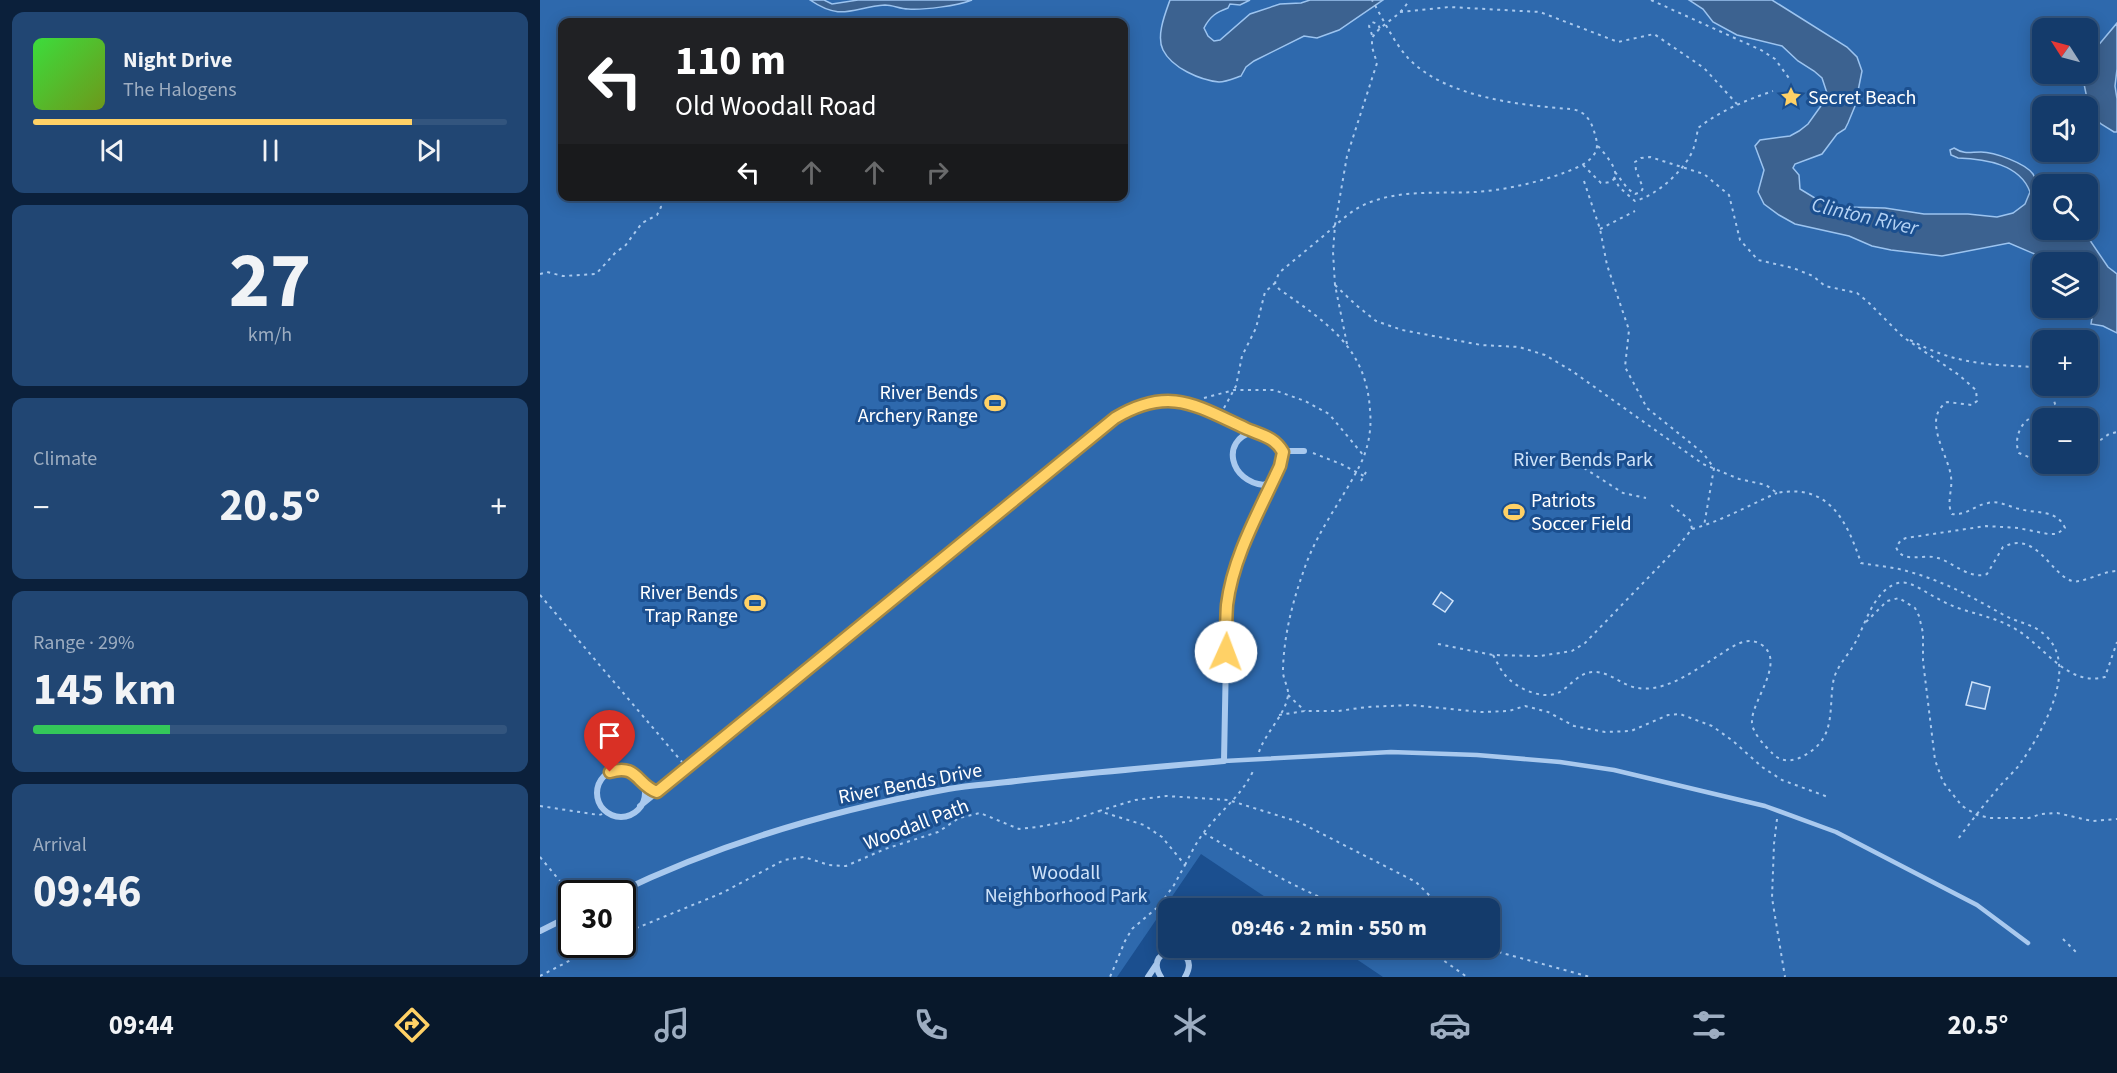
<!DOCTYPE html>
<html lang="en">
<head>
<meta charset="utf-8">
<style>
	:root { --surface:#143b6b; --page:#214673; --text:#f1f3f6; --muted:#9dadc1; --line:#33557e; --accent:#ffd166 }
	body { margin:0; font-family:"Source Sans 3",sans-serif; background:var(--page); color:var(--text); height:100vh; display:flex; flex-direction:column; font-size:22px; white-space:nowrap }
	* { box-sizing:border-box; margin:0 }
	p { font-size:20px; color:var(--muted) }
	.icon { flex:none; width:33px; height:33px; fill:none; stroke:currentColor; stroke-width:2; stroke-linecap:round; stroke-linejoin:round }
	.map { position:relative; flex:1; overflow:hidden }
	.side { display:flex; flex-direction:column; gap:12px; padding:12px; background:#0b203b; width:540px }
	.side>* { flex:none }
	.top-card { position:absolute; left:18px; top:18px; width:570px; height:183px; border-radius:12px; box-shadow:0 3px 15px #0003,0 0 0 2px var(--line); background:#202124; color:#fff; overflow:hidden }
	.needle { width:39px; rotate:306deg }
	.buttons { position:absolute; left:1492px; top:18px; display:grid; gap:12px }
	.buttons a { display:grid; place-items:center; width:66px; height:66px; border-radius:12px; background:var(--surface); box-shadow:0 3px 15px #0003,0 0 0 2px var(--line); font-size:30px }
	.speed { position:absolute; left:18px; top:880px; display:flex; gap:12px; font-size:30px; font-weight:700; text-align:center }
	.speed>* { display:grid; place-content:center; width:78px; height:78px; border-radius:50%; background:var(--surface); box-shadow:0 3px 15px #0003,0 0 0 2px var(--line); line-height:1 }
	.speed .limit { border:3px solid #111; border-radius:9px; background:#fff; color:#111 }
	.pin { position:absolute; display:grid; place-items:center; width:51px; height:51px; color:#fff; margin:-62px -26px; border-radius:50% 50% 50% 0; rotate:-45deg; box-shadow:0 0 6px #0007 }
	.pin .icon { rotate:45deg }
	.me { position:absolute; width:66px; margin:-33px; rotate:2deg; stroke-linejoin:round; filter:drop-shadow(0 0 4px #0008) }
	.turn { display:flex; align-items:center; gap:21px; height:126px; padding:0 18px; font-size:27px }
	.turn .icon { width:78px; height:78px; stroke-width:2.5 }
	.turn b { display:block; font-size:42px; line-height:51px }
	.lanes { display:flex; align-items:center; height:57px; padding:0 18px; background:#0003; justify-content:center; gap:30px; direction:ltr }
	.lanes .off { opacity:.35 }
	.big { font-size:45px; font-weight:700; line-height:1.1 }
	.side .tile { flex:1; display:flex; flex-direction:column; justify-content:center; gap:9px; min-width:0; padding:0 21px; border-radius:12px; background:var(--page) }
	.side .dial { align-items:center; gap:0 }
	.dial b { font-size:78px; line-height:1 }
	.song { display:flex; align-items:center; gap:18px }
	.cover { width:72px; height:72px; border-radius:9px; background:linear-gradient(135deg,hsl(120 70% 55%),hsl(80 70% 35%)) }
	.played { height:6px; border-radius:3px; background:linear-gradient(90deg,var(--accent) 80%,var(--line) 80%) }
	.keys { display:flex; justify-content:space-around; direction:ltr }
	.heat { display:flex; justify-content:space-between; align-items:center; font-size:33px; direction:ltr }
	.charge { height:9px; border-radius:4px; background:linear-gradient(90deg,#34c759 29%,var(--line) 0) }
	.trip { position:absolute; left:618px; top:898px; width:342px; height:60px; border-radius:12px; background:var(--surface); box-shadow:0 3px 15px #0003,0 0 0 2px var(--line); font-weight:700; line-height:60px; text-align:center }
	.menu { display:flex; height:96px; justify-content:space-around; align-items:center; background:#08182b; color:var(--muted) }
	.menu .icon { width:42px; height:42px }
	.menu .active { color:var(--accent) }
	.menu b { font-size:27px; color:var(--text) }
	main { display:flex; flex:1; min-height:0 }
	.map>svg:first-child { display:block }
	.green { fill:#2e69ad; fill-rule:evenodd }
	.water { fill:#3c6290; stroke:#9cc4f0; stroke-width:1.5 }
	.building { fill:#4478b7; stroke:#cfe3fa; stroke-width:1.5 }
	.lines { fill:none; stroke-linecap:round; stroke-linejoin:round }
	.path { stroke:#a9c9ee; stroke-width:2; stroke-dasharray:3 4.5; stroke-linecap:butt }
	.service { stroke:#a9c9ee; stroke-width:4.5 }
	.minor { stroke:#a9c9ee; stroke-width:6 }
	.route-casing { stroke:#a68842; stroke-width:15 }
	.route { stroke:#ffd166; stroke-width:10 }
	.labels { text-anchor:middle; stroke-width:6; stroke-linejoin:round; paint-order:stroke }
	.poi-label { font-size:20px; fill:#fff; stroke:#1b4f8f; text-anchor:start }
	.park-label { font-size:20px; fill:#cfe3fa; stroke:#1b4f8f }
	.street-label { font-size:20px; fill:#fff; stroke:#1b4f8f }
	.water-label { font-size:21px; font-style:italic; fill:#b5d3f5; stroke:#1b4f8f }
</style>
</head>
<body>
<main>
<section class="side">
<div class="tile">
<div class="song"><i class="cover"></i><div><b>Night Drive</b><p>The Halogens</p></div></div>
<div class="played"></div>
<div class="keys"><svg class="icon" aria-label="previous" viewBox="0 0 24 24"><path d="M18 5L8 12l10 7zM5 5v14"/></svg><svg class="icon" aria-label="pause" viewBox="0 0 24 24"><path d="M8 5v14M16 5v14"/></svg><svg class="icon" aria-label="next" viewBox="0 0 24 24"><path d="M6 5l10 7-10 7zM19 5v14"/></svg></div>
</div>
<div class="tile dial"><b>27</b><p>km/h</p></div>
<div class="tile"><p>Climate</p>
<div class="heat"><a>−</a><b class="big">20.5°</b><a>+</a></div>
</div>
<div class="tile"><p>Range · 29%</p><b class="big">145 km</b><div class="charge"></div></div>
<div class="tile"><p>Arrival</p><b class="big">09:46</b></div>
</section>
<div class="map">
<svg width="1577" height="977" viewBox="0 0 1577 977">
	<rect width="100%" height="100%" fill="#1b4f8f"/>
	<path class="green" d="M 0,0 L 1577,0 L 1577,977 L 843,977 L 800,948 L 950,948 L 950,909 L 743,909 L 661,854 L 577,977 L 0,977 ZM 22,22 L 584,22 L 584,196 L 22,196 ZM 1503,28 L 1548,28 L 1548,74 L 1503,74 ZM 1503,106 L 1548,106 L 1548,152 L 1503,152 ZM 1503,184 L 1548,184 L 1548,230 L 1503,230 ZM 1503,262 L 1548,262 L 1548,308 L 1503,308 ZM 1503,340 L 1548,340 L 1548,386 L 1503,386 ZM 1503,418 L 1548,418 L 1548,464 L 1503,464 ZM 32,894 L 82,894 L 82,945 L 32,945 Z"/>
	<path class="water" d="M 270,0 L 284,0 L 292,4 L 318,0 L 432,0 C 417,6 384,10 368,9 C 360,9 353,5 345,5 C 313,7 302,22 270,0 Z
		M 630,0 L 710,0 L 700,5 L 690,4 L 688,8 C 677,12 670,16 664,28 L 668,36 L 674,41 L 680,40 L 710,14 L 740,4 L 761,3 L 770,0 L 843,0 L 799,30 L 777,38 L 764,36 L 714,61 L 706,67 L 701,76 C 695,78 686,82 679,82 C 660,80 632,68 623,50 C 616,36 625,14 630,0 Z
		M 1149,0 L 1232,0 L 1307,47 L 1317,57 L 1322,71 L 1315,106 L 1308,123 L 1305,129 L 1297,134 L 1282,154 L 1255,164 L 1253,168 L 1259,175 L 1260,189 L 1283,203 L 1306,207 L 1345,208 L 1384,214 L 1428,214 L 1457,217 L 1473,213 L 1485,204 L 1490,192 C 1480,164 1445,159 1418,158 L 1411,155 L 1410,150 L 1414,148 C 1425,155 1430,152 1441,152 C 1454,152 1485,163 1493,174 C 1497,180 1498,194 1500,201 L 1503,203 L 1503,230 L 1543,230 L 1568,267 L 1577,274 L 1577,333 L 1563,326 L 1551,324 L 1553,312 L 1548,298 L 1548,262 L 1513,262 L 1469,243 L 1402,256 L 1351,250 L 1332,246 L 1309,236 L 1255,224 L 1239,215 L 1224,204 L 1218,192 L 1224,170 L 1215,146 L 1220,140 L 1250,136 L 1259,131 L 1268,124 L 1288,96 L 1282,78 L 1274,71 L 1258,61 L 1242,46 L 1197,35 L 1173,22 L 1163,9 Z
		M 1577,23 L 1577,69 L 1575,86 L 1577,99 L 1577,132 L 1574,132 L 1561,124 L 1550,113 L 1544,84 L 1551,54 Z"/>
	<path class="building" d="M 901,592 L 913,601 L 905,612 L 893,604 Z
		M 1432,682 L 1450,687 L 1445,709 L 1426,705 Z"/>
	<g class="lines">
		<path class="path" d="M 1111,0 L 1221,50 L 1235,59 L 1251,81
			M 860,12 L 909,7 L 1000,12 L 1078,42 L 1114,34 L 1164,68 L 1197,104
			M 832,35 L 829,26 L 832,22 L 838,24 L 840,29
			M 1043,165 L 1061,183 C 1091,183 1066,155 1058,146
			M 1075,172 L 1088,189 L 1095,194 L 1101,192 L 1103,188 L 1096,170 L 1095,162 L 1101,158 L 1110,157 L 1164,174 L 1189,195 L 1200,240 L 1218,260 L 1253,268 L 1273,276 L 1285,286 L 1317,293 L 1328,302 L 1363,337 L 1419,375 L 1436,390 L 1437,401 L 1432,405 L 1407,402 C 1381,419 1409,456 1411,477 C 1413,489 1406,503 1412,514 C 1426,516 1435,505 1448,503 C 1459,500 1469,507 1480,509 C 1496,514 1517,509 1525,528 L 1517,534 L 1508,534 L 1478,528 L 1446,526 L 1366,538 L 1361,540 L 1356,547 C 1363,565 1383,553 1398,558 C 1414,563 1430,580 1447,574 L 1463,547 C 1497,530 1510,574 1532,581 C 1541,584 1563,571 1577,571
			M 1074,177 L 1079,187 L 1095,201 C 1116,196 1147,169 1154,147 C 1156,141 1157,134 1158,128 C 1180,111 1206,100 1233,91
			M 1044,181 L 1060,229 L 1067,265 L 1089,330 L 1085,367 L 1107,408 L 1163,453 L 1174,468 L 1164,526
			M 1060,229 L 1095,211
			M 0,274 L 7,272 L 23,276 L 56,274 L 76,252 L 85,246 L 102,223 L 117,215 L 121,207 L 120,196
			M 795,285 L 816,305 L 836,321 L 862,330 L 941,345 L 979,347 L 1005,355 L 1032,371 L 1163,464 L 1199,479 L 1226,485 L 1237,493 C 1289,483 1307,521 1321,563 C 1337,566 1355,567 1370,572 C 1403,581 1432,597 1462,614 C 1477,623 1493,623 1506,636 C 1539,667 1503,731 1482,761 C 1475,772 1463,781 1455,792 C 1442,807 1430,823 1418,839
			M 1370,340 C 1415,364 1447,365 1497,367 L 1503,369
			M 807,344 L 795,285 L 793,252 L 795,225 L 807,156 L 837,63 L 832,47 L 832,38 C 841,23 861,17 869,0
			M 664,398 L 694,390 L 734,390 L 765,401 L 789,414 L 824,456
			M 684,408 L 696,386 L 702,356 L 716,328 L 725,292 L 735,283
			M 1518,418 L 1519,408 L 1515,404 L 1513,397 L 1530,392 L 1536,386
			M 1548,449 L 1569,434 L 1577,432
			M 773,453 L 801,464 L 824,476
			M 1503,458 L 1491,458 L 1479,453 C 1472,438 1484,410 1504,418
			M 1044,468 L 1083,493 L 1106,498
			M 821,481 L 826,472
			M 1152,529 C 1182,521 1209,505 1237,493
			M 0,595 L 142,762
			M 1326,622 L 1347,601 L 1359,598 L 1375,608 L 1379,616 L 1383,633 L 1383,661 L 1395,760 L 1403,782 L 1422,806 L 1437,815 L 1450,818 L 1489,818 L 1501,814 L 1517,813 L 1552,821 L 1577,819
			M 898,644 L 953,655 L 1000,656 L 1032,651 L 1045,643 L 1134,551 L 1152,529 L 1150,520 L 1131,505
			M 953,655 C 957,662 960,669 965,675 C 976,688 1001,700 1018,693 C 1030,687 1038,673 1052,672 C 1067,671 1077,681 1090,686 C 1121,697 1155,670 1181,654 C 1193,646 1208,635 1222,645 C 1246,662 1212,700 1212,721 C 1211,732 1226,747 1233,754 C 1244,765 1259,760 1270,752 C 1297,734 1288,704 1294,678 C 1298,665 1309,654 1315,643 C 1326,623 1333,593 1355,584 C 1365,580 1373,585 1381,589 C 1393,596 1404,603 1418,608 C 1438,615 1458,618 1477,630 C 1505,647 1528,687 1565,677 L 1577,642
			M 748,695 L 765,711
			M 739,715 L 765,711 L 798,711 L 827,707 L 871,705 L 941,712 L 969,711 L 985,706 L 1008,712 L 1034,726 L 1065,732 L 1091,731 L 1128,715 L 1140,714 L 1172,726 L 1193,741 L 1222,767 L 1242,780 L 1288,797
			M 719,752 C 725,733 746,714 748,695 C 749,687 742,678 743,669 C 744,634 753,600 765,567 C 777,532 802,500 819,467 C 828,450 832,430 830,410 C 826,347 787,323 739,289 L 735,283 L 739,273 C 755,259 772,246 788,232 C 800,221 813,209 828,203 C 863,189 900,194 936,192 C 965,190 994,183 1021,174 C 1033,169 1048,165 1055,153 C 1059,146 1056,138 1054,131 C 1050,118 1043,110 1030,109 C 978,105 905,97 868,58 C 853,41 843,19 832,0
			M 0,806 L 59,815 L 66,813
			M 559,811 L 595,800 L 626,796 L 688,800 L 759,822 L 876,882 L 903,909
			M 1237,819 L 1234,844 L 1232,898 L 1245,977
			M 664,833 C 711,861 759,892 811,909
			M 0,857 L 25,887 L 32,899
			M 645,865 C 652,851 659,837 670,825 C 686,806 704,792 714,769
			M 82,934 L 182,893 L 244,860 L 264,857 L 289,865 L 306,866 L 345,849 L 398,832 L 419,818 L 440,813 L 479,829 L 497,827 L 530,821 L 559,811 L 604,825 L 622,837 L 645,865 L 634,885 L 619,906 L 592,929 L 585,941 L 570,977
			M 1523,939 L 1537,953
			M 886,948 L 927,977
			M 944,948 L 1050,977
			M 0,976 L 60,945"/>
		<path class="service" d="M 684,761 L 851,752 L 937,755 L 1020,762 L 1074,770 L 1225,806 L 1296,832 L 1437,905 L 1488,943"/>
		<path class="minor" d="M 713,432 L 733,440 L 743,451 C 742,466 737,479 724,485 C 690,482 680,440 713,432 Z
			M 743,451 L 764,451
			M57 793a24 24 0 1 1 48 0a24 24 0 1 1-48 0Z
			M 100,806 L 575,418 C 632,383 660,408 713,432
			M 75,894 C 180,843 293,810 408,789 C 430,785 453,784 476,781 C 545,773 615,767 684,761 L 687,605 L 701,553 L 733,479
			M 0,931 L 32,915
			M 608,977 L 616,965
			M 621,977 C 600,944 665,943 645,977"/>
	</g>
	<g class="lines">
		<defs>
			<path id="route" d="M 70,772 C 97,763 97,785 117,792 L 575,418 C 629,386 655,405 705,428 C 720,435 734,436 743,452 L 740,466 C 720,510 693,556 687,605 C 686,620 686,636 686,652"/>
		</defs>
		<use href="#route" class="route-casing"/>
		<use href="#route" class="route"/>
	</g>
	<defs>
		<symbol id="sight-bare" viewBox="-9 -9 18 18"><path d="M0-6L1.8-2.2L6-1.7L2.9 1.2L3.7 5.4L0 3.3L-3.7 5.4L-2.9 1.2L-6-1.7L-1.8-2.2Z" fill="#ffd166" stroke="#1b4f8f" stroke-width="2.5" paint-order="stroke"/></symbol>
		<symbol id="stadium-bare" viewBox="-9 -9 18 18"><path d="M0-5a6.5 5 0 1 0 0 10a6.5 5 0 1 0 0-10ZM-3.5-1.8h7v3.6h-7Z" fill="#ffd166" stroke="#1b4f8f" stroke-width="2.5" paint-order="stroke"/></symbol>
	</defs>
	<g fill-rule="evenodd">
		<use href="#sight-bare" x="1236" y="82" width="30" height="30"/>
		<use href="#stadium-bare" x="440" y="388" width="30" height="30"/>
		<use href="#stadium-bare" x="959" y="497" width="30" height="30"/>
		<use href="#stadium-bare" x="200" y="588" width="30" height="30"/>
	</g>
	<g class="labels">
		<g class="poi-label">
			<text x="1268" y="104">Secret Beach</text>
			<text x="438" y="399" text-anchor="end">River Bends<tspan x="438" dy="23">Archery Range</tspan></text>
			<text x="991" y="507">Patriots<tspan x="991" dy="23">Soccer Field</tspan></text>
			<text x="198" y="599" text-anchor="end">River Bends<tspan x="198" dy="23">Trap Range</tspan></text>
		</g>
		<g class="park-label">
			<text x="1043" y="466">River Bends Park</text>
			<text x="526" y="879">Woodall<tspan x="526" dy="23">Neighborhood Park</tspan></text>
		</g>
		<g class="street-label">
			<text transform="translate(370 783) rotate(-11)" y="7">River Bends Drive</text>
			<text transform="translate(376 824) rotate(-21)" y="7">Woodall Path</text>
		</g>
		<g class="water-label">
			<text transform="translate(1325 216) rotate(13)" y="7">Clinton River</text>
		</g>
	</g>
</svg>
<div class="buttons">
<a><svg class="needle" viewBox="-14 -14 28 28"><path d="M0-13l5 13h-10z" fill="#e53935"/><path d="M0 13l5-13h-10z" fill="#9dadc1"/></svg></a>
<a><svg class="icon" aria-label="sound" viewBox="0 0 24 24"><path d="M4 9h4l5-4v14l-5-4H4zM17 9q2 3 0 6"/></svg></a>
<a><svg class="icon" aria-label="search" viewBox="0 0 24 24"><circle cx="10" cy="10" r="6"/><path d="M15 15l6 6"/></svg></a>
<a><svg class="icon" aria-label="layers" viewBox="0 0 24 24"><path d="M12 4l9 5-9 5-9-5zM3 14l9 5 9-5"/></svg></a>
<a>+</a>
<a>−</a>
</div>
<div class="speed"><div class="limit">30</div></div>
<div class="pin" style="left:70px;top:772px;background:#d93025"><svg class="icon" aria-label="arrive" viewBox="0 0 24 24"><path d="M6 21V4h12l-3 4 3 4H6"/></svg></div>
<svg class="me" style="left:686px;top:652px" viewBox="-20 -20 40 40"><circle r="19" fill="#fff"/><path d="M0-13L10 11 0 6-10 11z" fill="#ffd166"/></svg>
<div class="trip">09:46 · 2 min · 550 m</div>
<div class="top-card">
<div class="turn"><svg class="icon" aria-label="left" viewBox="0 0 24 24"><path d="M17 20v-9H6M10 6l-5 5 5 5"/></svg><div><b>110 m</b>Old Woodall Road</div></div>
<div class="lanes"><svg class="icon" aria-label="left" viewBox="0 0 24 24"><path d="M17 20v-9H6M10 6l-5 5 5 5"/></svg><svg class="icon off" aria-label="ahead" viewBox="0 0 24 24"><path d="M12 20V5M6 11l6-6 6 6"/></svg><svg class="icon off" aria-label="ahead" viewBox="0 0 24 24"><path d="M12 20V5M6 11l6-6 6 6"/></svg><svg class="icon off" aria-label="right" viewBox="0 0 24 24"><path d="M7 20v-9h11M14 6l5 5-5 5"/></svg></div>
</div>
</div>
</main>
<nav class="menu">
<b>09:44</b>
<svg class="icon active" aria-label="directions" viewBox="0 0 24 24"><path d="M12 3l9 9-9 9-9-9zM9 14v-3h6M13 9l2 2-2 2"/></svg>
<svg class="icon" aria-label="music" viewBox="0 0 24 24"><path d="M9 18V5l10-2v13"/><circle cx="6" cy="18" r="3"/><circle cx="16" cy="16" r="3"/></svg>
<svg class="icon" aria-label="phone" viewBox="0 0 24 24"><path d="M5 4h4l2 5-3 2q2 4 5 5l2-3 5 2v4C11 20 4 13 5 4z"/></svg>
<svg class="icon" aria-label="climate" viewBox="0 0 24 24"><path d="M12 3v18M4 7l16 10M4 17L20 7"/></svg>
<svg class="icon" aria-label="car" viewBox="0 0 24 24"><path d="M5 17H2v-5l4-1 3-4h7l3 4 3 1v5h-3M9 17h6M6 11h13"/><circle cx="7" cy="17" r="2"/><circle cx="17" cy="17" r="2"/></svg>
<svg class="icon" aria-label="filters" viewBox="0 0 24 24"><path d="M4 7h16M4 17h16"/><circle cx="9" cy="7" r="2"/><circle cx="15" cy="17" r="2"/></svg>
<b>20.5°</b>
</nav>
</body>
</html>
